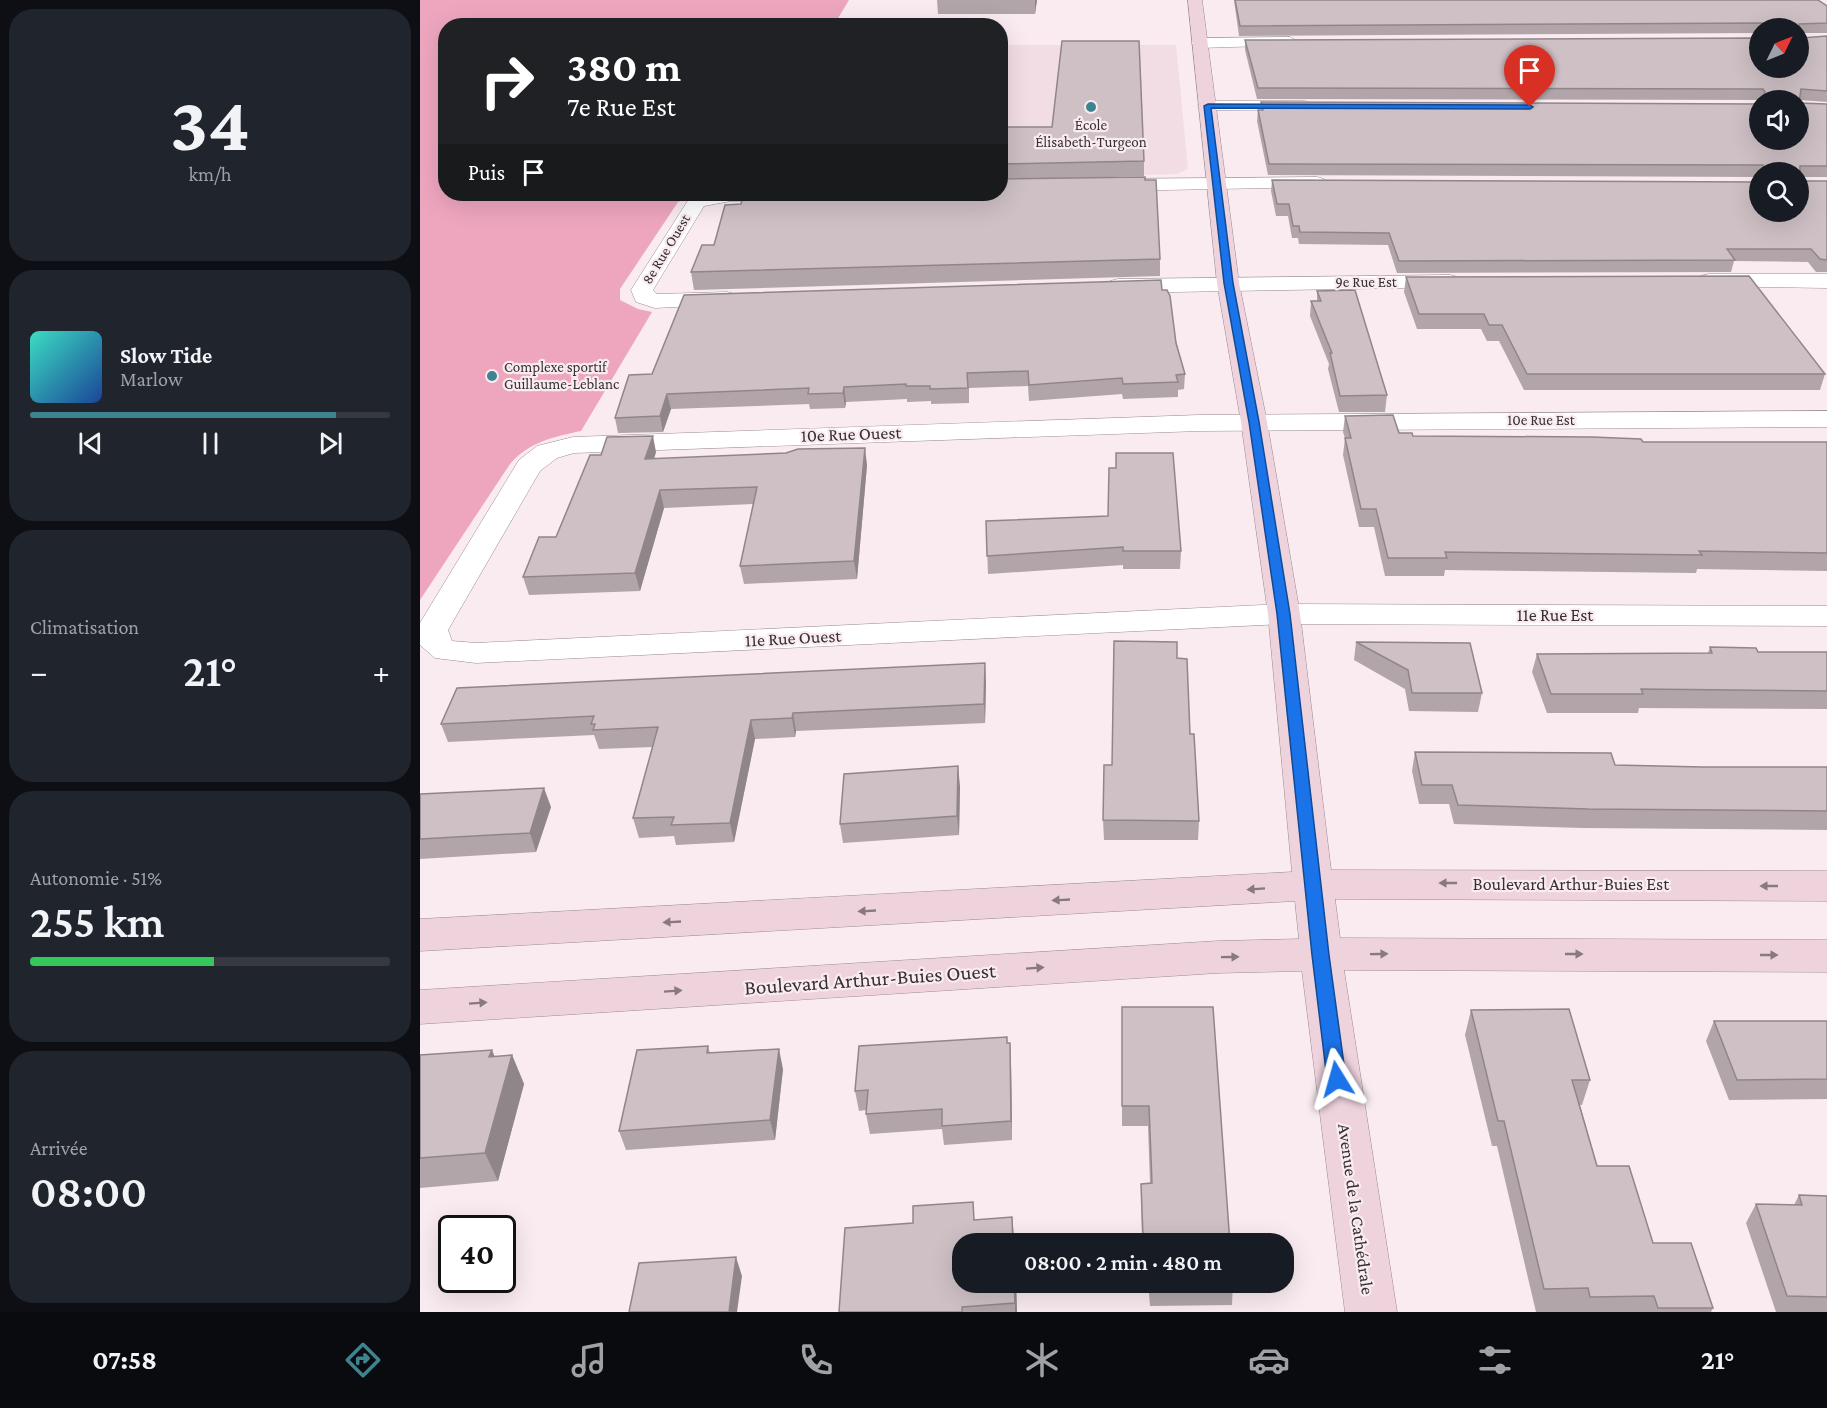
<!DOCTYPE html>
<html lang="fr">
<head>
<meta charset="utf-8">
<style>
	:root { --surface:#171b24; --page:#20242c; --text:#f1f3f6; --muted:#9ea1a6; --line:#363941; --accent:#3e8490 }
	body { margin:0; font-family:"Crimson Pro",serif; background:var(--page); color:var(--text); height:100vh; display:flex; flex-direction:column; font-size:22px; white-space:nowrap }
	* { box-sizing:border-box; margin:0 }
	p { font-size:20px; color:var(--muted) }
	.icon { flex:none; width:33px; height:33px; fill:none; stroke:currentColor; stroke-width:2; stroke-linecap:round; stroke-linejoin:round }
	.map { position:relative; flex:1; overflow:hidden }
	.drawer { display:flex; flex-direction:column; gap:9px; padding:9px; background:#0d0f14; width:420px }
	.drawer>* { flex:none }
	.banner { position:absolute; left:18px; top:18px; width:570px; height:183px; border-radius:24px; box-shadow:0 6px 24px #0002; background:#202124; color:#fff; overflow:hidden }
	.needle { width:39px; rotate:47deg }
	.fabs { position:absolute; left:1329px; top:18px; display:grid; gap:12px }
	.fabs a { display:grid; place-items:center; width:60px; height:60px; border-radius:50%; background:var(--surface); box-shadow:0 6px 24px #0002; font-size:30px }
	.speed { position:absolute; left:18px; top:1215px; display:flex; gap:12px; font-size:30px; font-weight:700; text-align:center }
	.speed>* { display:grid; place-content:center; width:78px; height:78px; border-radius:50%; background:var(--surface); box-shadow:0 6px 24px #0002; line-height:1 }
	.speed .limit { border:3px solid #111; border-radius:9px; background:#fff; color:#111 }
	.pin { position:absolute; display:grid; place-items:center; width:51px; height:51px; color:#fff; margin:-62px -26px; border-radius:50% 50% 50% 0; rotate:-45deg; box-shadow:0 0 6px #0007 }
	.pin .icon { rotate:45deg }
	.me { position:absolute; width:66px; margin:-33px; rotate:352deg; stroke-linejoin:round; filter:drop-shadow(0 0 4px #0008) }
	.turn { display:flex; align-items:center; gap:21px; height:126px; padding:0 30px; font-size:27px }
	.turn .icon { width:78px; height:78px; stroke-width:2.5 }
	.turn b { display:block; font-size:42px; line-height:51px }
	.then { display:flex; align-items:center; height:57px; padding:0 30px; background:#0003; gap:12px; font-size:22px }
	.big { font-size:45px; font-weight:600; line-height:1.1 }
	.drawer .tile { flex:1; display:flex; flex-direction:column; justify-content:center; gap:9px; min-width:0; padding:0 21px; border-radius:24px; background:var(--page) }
	.drawer .dial { align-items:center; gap:0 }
	.dial b { font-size:78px; line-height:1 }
	.song { display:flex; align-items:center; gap:18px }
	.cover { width:72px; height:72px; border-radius:9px; background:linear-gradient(135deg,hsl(170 70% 55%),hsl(220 70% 35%)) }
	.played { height:6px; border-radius:3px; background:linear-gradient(90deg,var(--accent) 85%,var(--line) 85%) }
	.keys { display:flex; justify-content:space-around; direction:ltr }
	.heat { display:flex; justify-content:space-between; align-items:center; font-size:33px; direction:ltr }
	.charge { height:9px; border-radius:4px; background:linear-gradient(90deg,#34c759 51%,var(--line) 0) }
	.trip { position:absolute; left:532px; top:1233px; width:342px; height:60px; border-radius:24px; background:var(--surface); box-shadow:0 6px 24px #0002; font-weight:600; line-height:60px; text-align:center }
	.dock { display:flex; height:96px; justify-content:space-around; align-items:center; background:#090b0e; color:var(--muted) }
	.dock .icon { width:42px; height:42px }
	.dock .current { color:var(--accent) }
	.dock b { font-size:27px; color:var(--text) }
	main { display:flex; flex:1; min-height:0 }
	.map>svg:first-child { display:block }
	.built { fill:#f3dde4 }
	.green { fill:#eea6bf }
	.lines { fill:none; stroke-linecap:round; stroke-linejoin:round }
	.street-casing { stroke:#988b8f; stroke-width:1 }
	.secondary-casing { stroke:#988b8f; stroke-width:1 }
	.street { fill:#fff; fill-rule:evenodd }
	.secondary { fill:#eed3dd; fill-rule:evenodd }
	.wall { fill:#b1a5a9 }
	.shaded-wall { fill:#90868a }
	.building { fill:#cec0c5; stroke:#90868a; stroke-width:1.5 }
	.oneway { fill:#88797f }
	.route { fill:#1a73e8; stroke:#114b97; stroke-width:1.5 }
	.poi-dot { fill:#3e8490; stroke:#f9ebef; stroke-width:2 }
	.labels { text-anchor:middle; stroke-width:4.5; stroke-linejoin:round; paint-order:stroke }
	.far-poi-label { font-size:15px; fill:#353032; stroke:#f9ebef }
	.far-street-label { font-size:15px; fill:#353032; stroke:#f9ebef }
	.street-label { font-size:18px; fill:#353032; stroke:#f9ebef }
	.near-street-label { font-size:21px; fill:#353032; stroke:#f9ebef }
</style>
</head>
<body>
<main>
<section class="drawer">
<div class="tile dial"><b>34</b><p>km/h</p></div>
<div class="tile">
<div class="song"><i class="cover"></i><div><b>Slow Tide</b><p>Marlow</p></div></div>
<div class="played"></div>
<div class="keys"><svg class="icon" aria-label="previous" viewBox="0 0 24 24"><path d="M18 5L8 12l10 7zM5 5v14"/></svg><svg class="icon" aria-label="pause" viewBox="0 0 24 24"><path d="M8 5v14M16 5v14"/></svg><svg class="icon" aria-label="next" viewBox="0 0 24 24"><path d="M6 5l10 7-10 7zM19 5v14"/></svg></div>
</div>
<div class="tile"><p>Climatisation</p>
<div class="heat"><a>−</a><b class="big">21°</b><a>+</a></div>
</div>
<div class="tile"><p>Autonomie · 51%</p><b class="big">255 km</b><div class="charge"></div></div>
<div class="tile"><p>Arrivée</p><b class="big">08:00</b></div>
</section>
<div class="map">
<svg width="1407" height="1312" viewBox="0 0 1407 1312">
	<rect width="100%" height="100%" fill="#f9ebef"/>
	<path class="built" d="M 580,45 L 756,45 L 768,169 L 757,174 L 581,179 Z"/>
	<path class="green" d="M 0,0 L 429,0 L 414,25 L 26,26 L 26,194 L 278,194 L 258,202 L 200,289 L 200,300 L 218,309 L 232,312 L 161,431 C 133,437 109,442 90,464 L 0,600 Z"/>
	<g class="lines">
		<defs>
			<path id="street" d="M 870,37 L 878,42 L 875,45 L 779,48 L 771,43 L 779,38 Z
				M 787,101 L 885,101 L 894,106 L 885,111 L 781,110 L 778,106 Z
				M 897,177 L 904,179 L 907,183 L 904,187 L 690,191 L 680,185 L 690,179 Z
				M 289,194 L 386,194 L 383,198 L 376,200 L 311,201 L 284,206 L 233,290 L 237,294 L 307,292 L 315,294 L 318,299 L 315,304 L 235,308 L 216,302 L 211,290 L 267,202 L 270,198 Z
				M 1289,274 L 1407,274 L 1407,288 L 1281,286 L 1278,281 L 1281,276 Z
				M 1030,275 L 1038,277 L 1041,282 L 1038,287 L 698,293 L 690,291 L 687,286 L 690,281 L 698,279 Z
				M 1407,411 L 1407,427 L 779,431 L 154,453 L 137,458 L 120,471 L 28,630 L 32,641 L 56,643 L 864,604 L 1407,606 L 1407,626 L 864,624 L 56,663 L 15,658 L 0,645 L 0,623 L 99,460 L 117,446 L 153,437 L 779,415 Z"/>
			<path id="secondary" d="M 768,0 L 782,0 L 819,283 L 847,422 L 880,614 L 911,870 L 1407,871 L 1407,901 L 915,899 L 920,938 L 1407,940 L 1407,972 L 924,970 L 977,1312 L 925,1312 L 882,971 L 798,973 L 0,1024 L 0,990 L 798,941 L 879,939 L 875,901 L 0,951 L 0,919 L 872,872 L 848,614 L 821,422 L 797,283 Z"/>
		</defs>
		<use href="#street" class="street-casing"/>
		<use href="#secondary" class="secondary-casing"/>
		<use href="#street" class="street"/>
		<use href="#secondary" class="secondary"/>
	</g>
	<path class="wall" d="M 517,0 L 617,0 L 615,14 L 518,14 Z
		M 814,0 L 1398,0 L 1407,6 L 1407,33 L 1380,33 L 1381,38 L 1407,36 L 1407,102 L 1380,100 L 1379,103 L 1407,104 L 1407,177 L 1380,177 L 1380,181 L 1407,181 L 1407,272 L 1396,272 L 1388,262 L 1314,261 L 1311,272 L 977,273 L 968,245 L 879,244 L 878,238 L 872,238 L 868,216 L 856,216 L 851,191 L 852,180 L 1340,212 L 1378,172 L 1340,172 L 1340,177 L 848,175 L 837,121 L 838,110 L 841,110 L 841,102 L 1340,104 L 1378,100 L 837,99 L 825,50 L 825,40 L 1340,68 L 1378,28 L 1340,28 L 1340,33 L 819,36 Z
		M 580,127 L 724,161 L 724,176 L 618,179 L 740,259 L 740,276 L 274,290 L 271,272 L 294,245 L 356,197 L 370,200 L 468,198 L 580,194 Z
		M 986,277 L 1405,374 L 1400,390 L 1104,390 L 1079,341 L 1067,341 L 1061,329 L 997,329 L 984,292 Z
		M 742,290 L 765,374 L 764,389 L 758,390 L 758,397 L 703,399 L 702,394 L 609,401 L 608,386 L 549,388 L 549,403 L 511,404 L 511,401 L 487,402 L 487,399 L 426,402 L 425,408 L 390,409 L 389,404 L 251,409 L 243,432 L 198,433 L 195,418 L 232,374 Z
		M 897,291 L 967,395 L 965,412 L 919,412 L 908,369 L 909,364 L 890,316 L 891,301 L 897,301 Z
		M 925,416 L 979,433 L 993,436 L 1223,442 L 1407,442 L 1407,571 L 1277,569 L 1276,573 L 1025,570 L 1024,576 L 965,576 L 954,527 L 939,527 L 923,455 L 925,438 L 923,432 Z
		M 236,452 L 234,458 L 447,465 L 437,579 L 324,584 L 320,566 L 333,504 L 244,508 L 220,591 L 109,595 L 103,577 Z
		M 566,521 L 761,551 L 760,569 L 703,569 L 703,565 L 568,574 Z
		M 936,642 L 1062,693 L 1058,712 L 989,711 L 985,689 L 934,660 Z
		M 1290,647 L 1338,652 L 1407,652 L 1407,709 L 1219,708 L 1218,713 L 1127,713 L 1112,672 L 1117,654 L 1288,653 Z
		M 757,658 L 770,734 L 779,821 L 778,840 L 684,840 L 683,820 L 692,765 Z
		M 566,682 L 565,723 L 376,731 L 375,737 L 335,739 L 314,842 L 256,845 L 254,836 L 219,838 L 213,818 L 233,747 L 179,749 L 174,735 L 28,742 L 21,724 Z
		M 995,752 L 1195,765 L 1282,767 L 1407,767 L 1407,830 L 1163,828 L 1034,824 L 1029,804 L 999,804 L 992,771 Z
		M 540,786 L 539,835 L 423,843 L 420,824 Z
		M 0,794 L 131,807 L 116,852 L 0,859 Z
		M 702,1007 L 810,1244 L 722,1238 L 721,1184 L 730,1183 L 728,1126 L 702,1126 Z
		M 1051,1010 L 1170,1080 L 1162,1105 L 1160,1105 L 1177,1166 L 1233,1243 L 1293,1308 L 1291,1312 L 1116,1312 L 1077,1146 L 1072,1146 L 1045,1035 Z
		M 1294,1021 L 1407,1021 L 1407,1099 L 1309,1100 L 1286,1041 Z
		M 588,1043 L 591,1063 L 592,1140 L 524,1145 L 522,1129 L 450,1134 L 446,1114 L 446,1110 L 439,1111 L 435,1091 Z
		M 288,1046 L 290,1053 L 363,1069 L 355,1140 L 206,1150 L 199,1131 Z
		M 0,1055 L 75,1057 L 92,1055 L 104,1084 L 78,1181 L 0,1188 Z
		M 1379,1195 L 1407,1196 L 1407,1312 L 1356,1312 L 1326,1223 L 1336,1204 L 1374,1205 Z
		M 592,1217 L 595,1244 L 543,1244 L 543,1282 L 596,1282 L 597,1312 L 419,1312 L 555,1220 Z
		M 714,1282 L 813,1282 L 812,1305 L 730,1306 L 729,1293 L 714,1293 Z"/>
	<path class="shaded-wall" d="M 615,0 L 617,0 L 615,14 Z
		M 424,387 L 426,402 L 425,408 L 423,393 Z
		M 247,394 L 251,409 L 243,432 L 240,416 Z
		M 233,436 L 236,452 L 229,476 L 225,459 Z
		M 445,448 L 447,465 L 437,579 L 434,561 Z
		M 240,490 L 244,508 L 220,591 L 215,573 Z
		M 565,663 L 566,682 L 565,723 L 564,704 Z
		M 373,713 L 376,731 L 375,737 L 372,718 Z
		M 331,720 L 335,739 L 314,842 L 310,823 Z
		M 538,766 L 540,786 L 539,835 L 537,816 Z
		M 124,788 L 131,807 L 116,852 L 110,833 Z
		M 590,1043 L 591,1063 L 592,1140 L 591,1121 Z
		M 359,1049 L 363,1069 L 355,1140 L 350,1120 Z
		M 72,1050 L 84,1079 L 69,1057 Z
		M 92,1055 L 104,1084 L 78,1181 L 65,1153 Z
		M 316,1257 L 322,1276 L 317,1312 L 309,1312 Z
		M 594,1282 L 596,1282 L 597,1312 L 595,1312 L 595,1303 Z"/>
	<path class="building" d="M 815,0 L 1398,0 L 1407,6 L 1407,23 L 1379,24 L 1381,38 L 1407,36 L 1407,91 L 1381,89 L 1379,103 L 1407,104 L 1407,166 L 1380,166 L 1380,181 L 1407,181 L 1407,260 L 1400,259 L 1391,249 L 1307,249 L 1315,260 L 979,261 L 969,233 L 880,232 L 879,226 L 873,226 L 869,204 L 857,204 L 852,180 L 1340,182 L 1340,212 L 1378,212 L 1378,172 L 1345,172 L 1345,168 L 1343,165 L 849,164 L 838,110 L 843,110 L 841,102 L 1340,104 L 1340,140 L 1378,140 L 1378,100 L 1343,100 L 1345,92 L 1343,89 L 838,88 L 825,40 L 1340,38 L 1340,68 L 1378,68 L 1378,28 L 1344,28 L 1345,25 L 1342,23 L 820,26 Z
		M 642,41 L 719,41 L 724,161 L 580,164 L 580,127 L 632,127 Z
		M 725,177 L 725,180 L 736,180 L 740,259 L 271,272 L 282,245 L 294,245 L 305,205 L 321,204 L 323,196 L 356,195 L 355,197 L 369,197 L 369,200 L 468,198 L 468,194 L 580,194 L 580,179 Z
		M 1329,276 L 1405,374 L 1107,374 L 1082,325 L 1069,325 L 1064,314 L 999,314 L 986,277 Z
		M 741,280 L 742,290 L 747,290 L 750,296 L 756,343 L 765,374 L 756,375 L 758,382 L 703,384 L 702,378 L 609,385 L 608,371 L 547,373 L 548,388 L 510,389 L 510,386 L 486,386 L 486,384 L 424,387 L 423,393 L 388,394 L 389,388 L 247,394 L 240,416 L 195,418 L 209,375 L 232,374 L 264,295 Z
		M 935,290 L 967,395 L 920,396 L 910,353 L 912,353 L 891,301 L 901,301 L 897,291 Z
		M 973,415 L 979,433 L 992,433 L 993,436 L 1172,437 L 1221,439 L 1223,442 L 1407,442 L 1407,553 L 1279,551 L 1282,555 L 1025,552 L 1027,558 L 968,558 L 956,509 L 941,509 L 925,438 L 931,438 L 925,416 Z
		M 233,436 L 225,459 L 366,453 L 378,449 L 445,448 L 434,561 L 320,566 L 337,487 L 240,490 L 215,573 L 103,577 L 119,537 L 136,537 L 170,455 L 181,455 L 187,437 Z
		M 696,453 L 753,453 L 761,551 L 703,551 L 703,547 L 567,556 L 566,521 L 688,516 L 689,468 L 696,468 Z
		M 694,641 L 757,642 L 757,658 L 767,659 L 770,734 L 774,734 L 779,821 L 683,820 L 684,765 L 692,765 Z
		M 936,642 L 1050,643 L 1062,693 L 992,693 L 988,670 Z
		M 1290,647 L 1336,648 L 1338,652 L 1407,652 L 1407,691 L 1221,689 L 1223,694 L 1131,694 L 1117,654 L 1292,653 Z
		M 565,663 L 564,704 L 373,713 L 372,718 L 331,720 L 310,823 L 251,825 L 254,817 L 213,818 L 238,727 L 173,730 L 175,724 L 171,724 L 174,716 L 21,724 L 37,688 Z
		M 995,752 L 1191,753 L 1195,765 L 1282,767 L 1407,767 L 1407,811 L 1168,809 L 1038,805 L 1032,785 L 1002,785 Z
		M 538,766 L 537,816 L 420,824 L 424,774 Z
		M 124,788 L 110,833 L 0,839 L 0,794 Z
		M 702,1007 L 793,1007 L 810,1244 L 713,1244 L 713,1238 L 723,1238 L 721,1184 L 732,1183 L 729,1106 L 702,1106 Z
		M 1149,1009 L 1170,1080 L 1152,1080 L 1177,1166 L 1209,1166 L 1233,1243 L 1271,1243 L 1293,1308 L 1238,1308 L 1234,1296 L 1170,1297 L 1168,1288 L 1124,1289 L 1084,1121 L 1078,1121 L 1051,1010 Z
		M 1294,1021 L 1407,1021 L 1407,1079 L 1317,1080 Z
		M 587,1037 L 587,1043 L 590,1043 L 591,1121 L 522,1126 L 522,1109 L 446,1114 L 448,1090 L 435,1091 L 439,1046 Z
		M 288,1046 L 287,1053 L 359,1049 L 350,1120 L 199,1131 L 217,1050 Z
		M 72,1050 L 69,1057 L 92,1055 L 65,1153 L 0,1158 L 0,1055 Z
		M 1379,1195 L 1407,1196 L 1407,1297 L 1367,1296 L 1336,1204 L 1382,1205 Z
		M 553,1202 L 554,1220 L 592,1217 L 593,1244 L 543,1244 L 543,1282 L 594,1282 L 595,1303 L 542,1307 L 542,1312 L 419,1312 L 425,1228 L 493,1223 L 493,1206 Z
		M 316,1257 L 309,1312 L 209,1312 L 219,1263 Z
		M 730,1282 L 813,1282 L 813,1286 L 730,1287 Z"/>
	<defs><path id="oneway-solid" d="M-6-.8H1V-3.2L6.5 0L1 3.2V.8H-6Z" transform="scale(1.5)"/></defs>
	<g class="oneway">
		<use href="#oneway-solid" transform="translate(1028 883) rotate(-180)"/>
		<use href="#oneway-solid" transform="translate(1349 886) rotate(-180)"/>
		<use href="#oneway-solid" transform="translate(836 889) rotate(176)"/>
		<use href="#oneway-solid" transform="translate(641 900) rotate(177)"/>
		<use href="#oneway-solid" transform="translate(447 911) rotate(177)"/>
		<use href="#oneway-solid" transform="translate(252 922) rotate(177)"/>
		<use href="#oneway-solid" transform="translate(959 954) rotate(-1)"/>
		<use href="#oneway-solid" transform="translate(1154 954)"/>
		<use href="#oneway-solid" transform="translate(1349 955)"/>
		<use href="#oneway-solid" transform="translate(810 957) rotate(-1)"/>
		<use href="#oneway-solid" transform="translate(615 968) rotate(-4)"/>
		<use href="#oneway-solid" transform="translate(253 991) rotate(-4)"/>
		<use href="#oneway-solid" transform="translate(58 1003) rotate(-4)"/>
	</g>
	<path class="route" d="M 788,104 L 1110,105 L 1113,107 L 1110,109 L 791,108 L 813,283 L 839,422 L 870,614 L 909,955 L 926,1079 L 923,1084 L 917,1087 L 910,1084 L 907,1079 L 892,955 L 857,614 L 829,422 L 804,283 L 784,106 Z"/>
	<g class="poi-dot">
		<circle cx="671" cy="107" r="6"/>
		<circle cx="72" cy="376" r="6"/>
	</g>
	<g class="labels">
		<g class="far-poi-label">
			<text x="671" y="130">École<tspan x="671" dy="17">Élisabeth-Turgeon</tspan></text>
			<text x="84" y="372" text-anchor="start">Complexe sportif<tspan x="84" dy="17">Guillaume-Leblanc</tspan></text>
		</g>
		<g class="far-street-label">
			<text transform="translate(246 249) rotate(-59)" y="5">8e Rue Ouest</text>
			<text x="946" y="287">9e Rue Est</text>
			<text x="1121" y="425">10e Rue Est</text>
		</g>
		<g class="street-label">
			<text transform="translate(431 434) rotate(-2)" y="6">10e Rue Ouest</text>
			<text x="1135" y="621">11e Rue Est</text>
			<text transform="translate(373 638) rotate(-3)" y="6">11e Rue Ouest</text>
			<text x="1151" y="890">Boulevard Arthur-Buies Est</text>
			<text transform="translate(936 1209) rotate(82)" y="6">Avenue de la Cathédrale</text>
		</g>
		<g class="near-street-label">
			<text transform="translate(450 979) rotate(-4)" y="7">Boulevard Arthur-Buies Ouest</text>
		</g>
	</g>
</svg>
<div class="fabs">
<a><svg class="needle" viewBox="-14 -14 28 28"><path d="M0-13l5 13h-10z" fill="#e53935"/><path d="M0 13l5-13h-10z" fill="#9ea1a6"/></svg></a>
<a><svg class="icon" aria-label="sound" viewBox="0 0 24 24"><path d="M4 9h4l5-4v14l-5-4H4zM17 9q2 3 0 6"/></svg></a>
<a><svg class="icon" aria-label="search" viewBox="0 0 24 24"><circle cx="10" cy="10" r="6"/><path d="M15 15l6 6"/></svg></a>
</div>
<div class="speed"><div class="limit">40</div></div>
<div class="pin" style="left:1110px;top:107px;background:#d93025"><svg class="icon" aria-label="arrive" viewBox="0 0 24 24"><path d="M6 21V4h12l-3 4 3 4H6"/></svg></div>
<svg class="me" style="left:917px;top:1079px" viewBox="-20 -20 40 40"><path d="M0-17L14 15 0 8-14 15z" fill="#1a73e8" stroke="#fff" stroke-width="4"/></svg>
<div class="trip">08:00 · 2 min · 480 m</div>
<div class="banner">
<div class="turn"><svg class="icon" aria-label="right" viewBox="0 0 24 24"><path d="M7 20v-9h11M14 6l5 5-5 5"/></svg><div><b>380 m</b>7e Rue Est</div></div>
<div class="then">Puis<svg class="icon" aria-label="arrive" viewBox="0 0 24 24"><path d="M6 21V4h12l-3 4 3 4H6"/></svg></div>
</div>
</div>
</main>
<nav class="dock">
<b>07:58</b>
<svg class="icon current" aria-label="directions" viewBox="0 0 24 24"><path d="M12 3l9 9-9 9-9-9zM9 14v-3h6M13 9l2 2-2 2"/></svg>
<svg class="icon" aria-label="music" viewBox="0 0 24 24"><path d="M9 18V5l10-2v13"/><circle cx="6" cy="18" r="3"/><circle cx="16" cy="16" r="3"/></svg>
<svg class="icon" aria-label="phone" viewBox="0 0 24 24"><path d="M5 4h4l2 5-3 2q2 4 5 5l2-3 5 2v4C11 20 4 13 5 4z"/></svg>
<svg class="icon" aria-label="climate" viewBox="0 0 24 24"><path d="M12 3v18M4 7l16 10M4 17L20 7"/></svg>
<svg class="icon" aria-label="car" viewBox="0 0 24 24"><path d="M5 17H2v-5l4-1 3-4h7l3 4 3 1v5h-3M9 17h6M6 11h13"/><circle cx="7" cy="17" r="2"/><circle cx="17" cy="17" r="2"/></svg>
<svg class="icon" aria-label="filters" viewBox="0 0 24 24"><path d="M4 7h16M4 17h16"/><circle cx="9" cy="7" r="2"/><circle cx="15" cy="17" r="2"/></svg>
<b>21°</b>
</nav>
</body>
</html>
